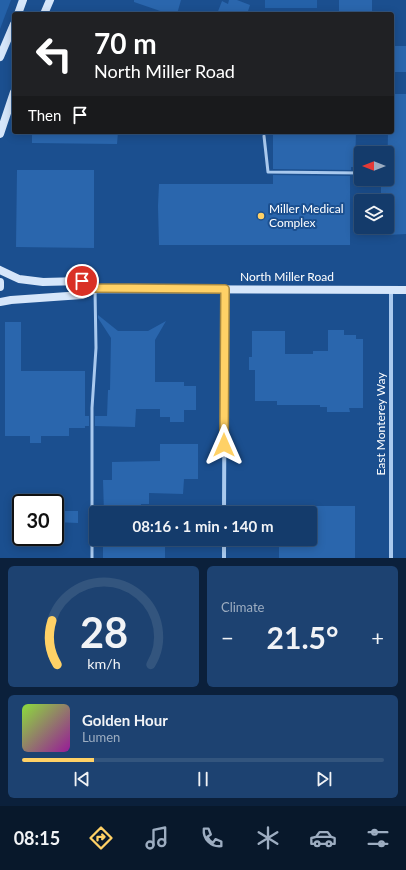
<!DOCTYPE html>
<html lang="en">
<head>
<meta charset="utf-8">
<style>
	:root { --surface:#143b6b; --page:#1d4271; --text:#f1f3f6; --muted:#9dadc1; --line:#33557e; --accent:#ffd166 }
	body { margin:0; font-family:Lato,sans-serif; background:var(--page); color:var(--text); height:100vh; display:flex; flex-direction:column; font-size:15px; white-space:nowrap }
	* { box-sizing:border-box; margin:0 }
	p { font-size:13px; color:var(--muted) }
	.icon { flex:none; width:22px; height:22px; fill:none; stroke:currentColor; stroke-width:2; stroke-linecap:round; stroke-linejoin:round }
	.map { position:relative; height:558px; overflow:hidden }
	.panel { display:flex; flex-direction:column; gap:8px; padding:8px; background:#0b203b; flex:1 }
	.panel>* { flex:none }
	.top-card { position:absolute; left:12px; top:12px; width:382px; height:122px; border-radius:4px; box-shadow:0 2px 10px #0003,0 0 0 1px var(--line); background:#202124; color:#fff; overflow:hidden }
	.needle { width:26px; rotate:270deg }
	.fabs { position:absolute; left:354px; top:146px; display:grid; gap:8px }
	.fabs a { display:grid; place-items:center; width:40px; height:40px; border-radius:4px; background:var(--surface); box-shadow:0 2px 10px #0003,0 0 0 1px var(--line); font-size:20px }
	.speed { position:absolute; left:12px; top:494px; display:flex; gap:8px; font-size:20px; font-weight:700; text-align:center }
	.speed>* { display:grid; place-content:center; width:52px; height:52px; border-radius:50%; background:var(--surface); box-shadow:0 2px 10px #0003,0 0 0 1px var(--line); line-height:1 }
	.speed .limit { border:2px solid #111; border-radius:6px; background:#fff; color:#111 }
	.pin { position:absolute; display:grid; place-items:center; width:34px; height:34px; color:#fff; margin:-17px; border:2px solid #fff; border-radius:50%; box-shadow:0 1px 4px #0007 }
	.me { position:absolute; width:44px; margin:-22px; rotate:0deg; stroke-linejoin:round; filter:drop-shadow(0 0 3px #0008) }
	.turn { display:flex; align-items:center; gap:14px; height:84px; padding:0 16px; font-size:18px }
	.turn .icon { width:52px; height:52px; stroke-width:2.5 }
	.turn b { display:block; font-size:28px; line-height:34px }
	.then { display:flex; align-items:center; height:38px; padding:0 16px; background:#0003; gap:8px; font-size:15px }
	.big { font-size:30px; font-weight:700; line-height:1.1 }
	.panel .card { flex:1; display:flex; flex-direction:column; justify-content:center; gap:6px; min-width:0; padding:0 14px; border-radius:6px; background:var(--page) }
	.panel .dial { align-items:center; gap:0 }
	.dial svg { height:104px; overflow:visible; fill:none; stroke:var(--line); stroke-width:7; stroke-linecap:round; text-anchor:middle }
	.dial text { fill:var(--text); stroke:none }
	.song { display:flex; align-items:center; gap:12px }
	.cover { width:48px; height:48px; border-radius:6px; background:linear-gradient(135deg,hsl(90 70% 55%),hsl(300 70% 35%)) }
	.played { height:4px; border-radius:2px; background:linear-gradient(90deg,var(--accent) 20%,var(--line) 20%) }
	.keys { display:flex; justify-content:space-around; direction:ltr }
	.heat { display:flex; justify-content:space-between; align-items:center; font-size:22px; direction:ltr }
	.panel .tiles { flex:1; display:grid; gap:8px; grid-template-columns:1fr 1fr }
	.card:last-child { grid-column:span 2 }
	.trip { position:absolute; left:89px; top:506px; width:228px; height:40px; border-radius:4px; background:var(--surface); box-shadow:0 2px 10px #0003,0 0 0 1px var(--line); font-weight:700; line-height:40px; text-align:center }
	.tabs { display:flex; height:64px; justify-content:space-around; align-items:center; background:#08182b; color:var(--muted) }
	.tabs .icon { width:28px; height:28px }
	.tabs .current { color:var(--accent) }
	.tabs b { font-size:18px; color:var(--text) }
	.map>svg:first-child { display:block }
	.green { fill:#2461a8 }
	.building { fill:#2a66ad }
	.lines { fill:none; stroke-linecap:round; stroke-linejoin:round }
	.lane { stroke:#a9c9ee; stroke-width:3 }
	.street { stroke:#a9c9ee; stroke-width:4 }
	.secondary { stroke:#d6e6fa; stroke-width:8 }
	.route-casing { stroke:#a68842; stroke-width:10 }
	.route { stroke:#ffd166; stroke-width:7 }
	.poi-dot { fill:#ffd166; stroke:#1b4f8f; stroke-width:1.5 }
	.labels { text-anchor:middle; stroke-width:4; stroke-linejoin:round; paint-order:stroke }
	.poi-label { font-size:12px; fill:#fff; stroke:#1b4f8f; text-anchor:start }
	.street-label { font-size:12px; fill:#fff; stroke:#1b4f8f }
</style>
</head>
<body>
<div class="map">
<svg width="406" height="558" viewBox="0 0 406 558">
	<rect width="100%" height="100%" fill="#1b4f8f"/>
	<path class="green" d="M 0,0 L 11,0 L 0,29 Z
		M 265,0 L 317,0 L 317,8 L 265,8 Z"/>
	<path class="building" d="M 134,0 L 181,0 L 177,14 L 169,14 L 134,2 Z
		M 229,0 L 237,0 L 250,5 L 248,11 L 253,12 L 253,14 L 217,14 L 222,1 L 228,4 Z
		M 339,0 L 372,0 L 372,14 L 339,13 Z
		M 392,46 L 406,46 L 406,72 L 392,72 Z
		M 392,94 L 406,94 L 406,234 L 387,235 L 387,201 L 381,201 L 381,179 L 387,179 L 388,132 L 392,132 Z
		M 32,132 L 118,132 L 117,144 L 32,143 Z
		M 273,132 L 356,132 L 355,167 L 351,167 L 351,170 L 273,169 Z
		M 17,170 L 94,170 L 94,248 L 16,247 Z
		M 273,175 L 350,176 L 350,245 L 159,245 L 158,206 L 159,184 L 273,184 Z
		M 98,315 L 118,331 L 148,331 L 166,321 L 155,340 L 155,382 L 184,382 L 184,386 L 196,386 L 196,410 L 184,410 L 184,422 L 170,422 L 170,417 L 160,417 L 160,409 L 136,409 L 135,427 L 95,426 L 95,416 L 107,416 L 108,390 L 110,390 L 111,338 L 98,318 Z
		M 5,322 L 21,322 L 21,371 L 85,371 L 85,416 L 89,416 L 89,426 L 85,426 L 85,428 L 69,428 L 69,436 L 41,436 L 41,443 L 30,443 L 30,436 L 5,436 Z
		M 328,330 L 344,330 L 344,335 L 356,335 L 356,339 L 363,339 L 363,408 L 349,408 L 350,412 L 327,412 L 327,407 L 320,407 L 320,405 L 277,405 L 277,401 L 255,401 L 255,370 L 249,370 L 249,357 L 252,357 L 252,331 L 285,331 L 285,354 L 313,354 L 313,351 L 328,351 Z
		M 160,444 L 198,444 L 198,479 L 184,479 L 183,494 L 149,493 L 149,504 L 141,504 L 141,513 L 104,513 L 103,480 L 112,480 L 112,462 L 160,461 Z
		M 310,506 L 355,506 L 355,558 L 279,558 L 279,539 L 310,539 Z
		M 55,511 L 78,511 L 78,523 L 55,522 Z
		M 103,539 L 165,539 L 165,558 L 103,558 Z"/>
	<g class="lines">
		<path class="lane" d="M 264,136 L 268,172 L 361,173
			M 92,558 L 92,408 L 96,348 L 95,290"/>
		<path class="street" d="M 391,290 L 391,558
			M 224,513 L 225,289
			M 224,558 L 224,539"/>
		<path class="secondary" d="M 18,14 L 23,0
			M 44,14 L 50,0
			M 0,57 L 14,24
			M 0,134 L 14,92
			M 0,270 L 19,279 L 43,282 L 82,281 L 95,289
			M 0,282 L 0,287
			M 0,302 L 11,300 L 82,295 L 95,289 L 406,290"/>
	</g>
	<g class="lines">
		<defs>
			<path id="route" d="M 82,281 L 96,288 L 225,289 L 224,445"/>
		</defs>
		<use href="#route" class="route-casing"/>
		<use href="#route" class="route"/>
	</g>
	<circle class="poi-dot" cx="261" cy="216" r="4"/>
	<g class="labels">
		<g class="poi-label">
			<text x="269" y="213">Miller Medical<tspan x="269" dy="14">Complex</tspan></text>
		</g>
		<g class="street-label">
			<text x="287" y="281">North Miller Road</text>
			<text transform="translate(381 424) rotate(-90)" y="4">East Monterey Way</text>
		</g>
	</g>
</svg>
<div class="fabs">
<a><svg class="needle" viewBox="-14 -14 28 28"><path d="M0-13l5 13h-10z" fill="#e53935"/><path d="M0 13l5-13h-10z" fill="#9dadc1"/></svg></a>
<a><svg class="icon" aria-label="layers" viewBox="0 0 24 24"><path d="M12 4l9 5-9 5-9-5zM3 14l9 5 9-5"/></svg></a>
</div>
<div class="speed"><div class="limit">30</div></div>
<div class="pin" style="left:82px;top:281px;background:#d93025"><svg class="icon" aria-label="arrive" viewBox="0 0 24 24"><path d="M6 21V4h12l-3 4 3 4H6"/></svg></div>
<svg class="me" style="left:224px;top:445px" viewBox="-20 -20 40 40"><path d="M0-17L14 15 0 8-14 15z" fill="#ffd166" stroke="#fff" stroke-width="4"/></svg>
<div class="trip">08:16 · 1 min · 140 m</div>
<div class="top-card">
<div class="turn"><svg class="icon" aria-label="left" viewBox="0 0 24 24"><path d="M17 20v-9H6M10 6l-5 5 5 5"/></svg><div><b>70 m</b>North Miller Road</div></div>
<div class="then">Then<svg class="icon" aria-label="arrive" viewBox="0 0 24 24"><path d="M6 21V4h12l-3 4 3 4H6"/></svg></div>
</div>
</div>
<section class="panel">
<div class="tiles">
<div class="card dial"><svg viewBox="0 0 100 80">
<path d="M14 69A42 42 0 1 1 86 69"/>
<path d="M14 69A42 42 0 0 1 10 35" stroke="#ffd166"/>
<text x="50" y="56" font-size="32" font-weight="700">28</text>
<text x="50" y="72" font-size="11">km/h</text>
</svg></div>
<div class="card"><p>Climate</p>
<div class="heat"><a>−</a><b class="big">21.5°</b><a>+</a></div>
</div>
<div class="card">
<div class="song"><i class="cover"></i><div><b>Golden Hour</b><p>Lumen</p></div></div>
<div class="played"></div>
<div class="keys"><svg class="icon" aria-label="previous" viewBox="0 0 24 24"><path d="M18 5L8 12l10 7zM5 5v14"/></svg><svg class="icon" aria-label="pause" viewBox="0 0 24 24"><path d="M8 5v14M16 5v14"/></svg><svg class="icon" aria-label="next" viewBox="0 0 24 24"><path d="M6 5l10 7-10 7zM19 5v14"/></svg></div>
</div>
</div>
</section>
<nav class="tabs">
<b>08:15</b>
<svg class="icon current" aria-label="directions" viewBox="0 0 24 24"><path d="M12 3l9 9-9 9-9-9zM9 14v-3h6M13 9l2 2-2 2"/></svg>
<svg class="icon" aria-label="music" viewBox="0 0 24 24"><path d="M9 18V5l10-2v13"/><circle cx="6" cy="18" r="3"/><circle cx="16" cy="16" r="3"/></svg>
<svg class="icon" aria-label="phone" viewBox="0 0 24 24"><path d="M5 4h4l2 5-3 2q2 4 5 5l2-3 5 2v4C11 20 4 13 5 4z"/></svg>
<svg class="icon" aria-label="climate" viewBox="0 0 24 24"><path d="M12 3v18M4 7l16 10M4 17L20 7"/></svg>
<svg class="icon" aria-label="car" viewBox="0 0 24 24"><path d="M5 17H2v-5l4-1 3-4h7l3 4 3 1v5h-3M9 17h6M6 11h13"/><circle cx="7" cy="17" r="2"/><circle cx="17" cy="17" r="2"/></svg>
<svg class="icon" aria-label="filters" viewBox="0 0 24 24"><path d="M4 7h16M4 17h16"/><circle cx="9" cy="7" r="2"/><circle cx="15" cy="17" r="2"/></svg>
</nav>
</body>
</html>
